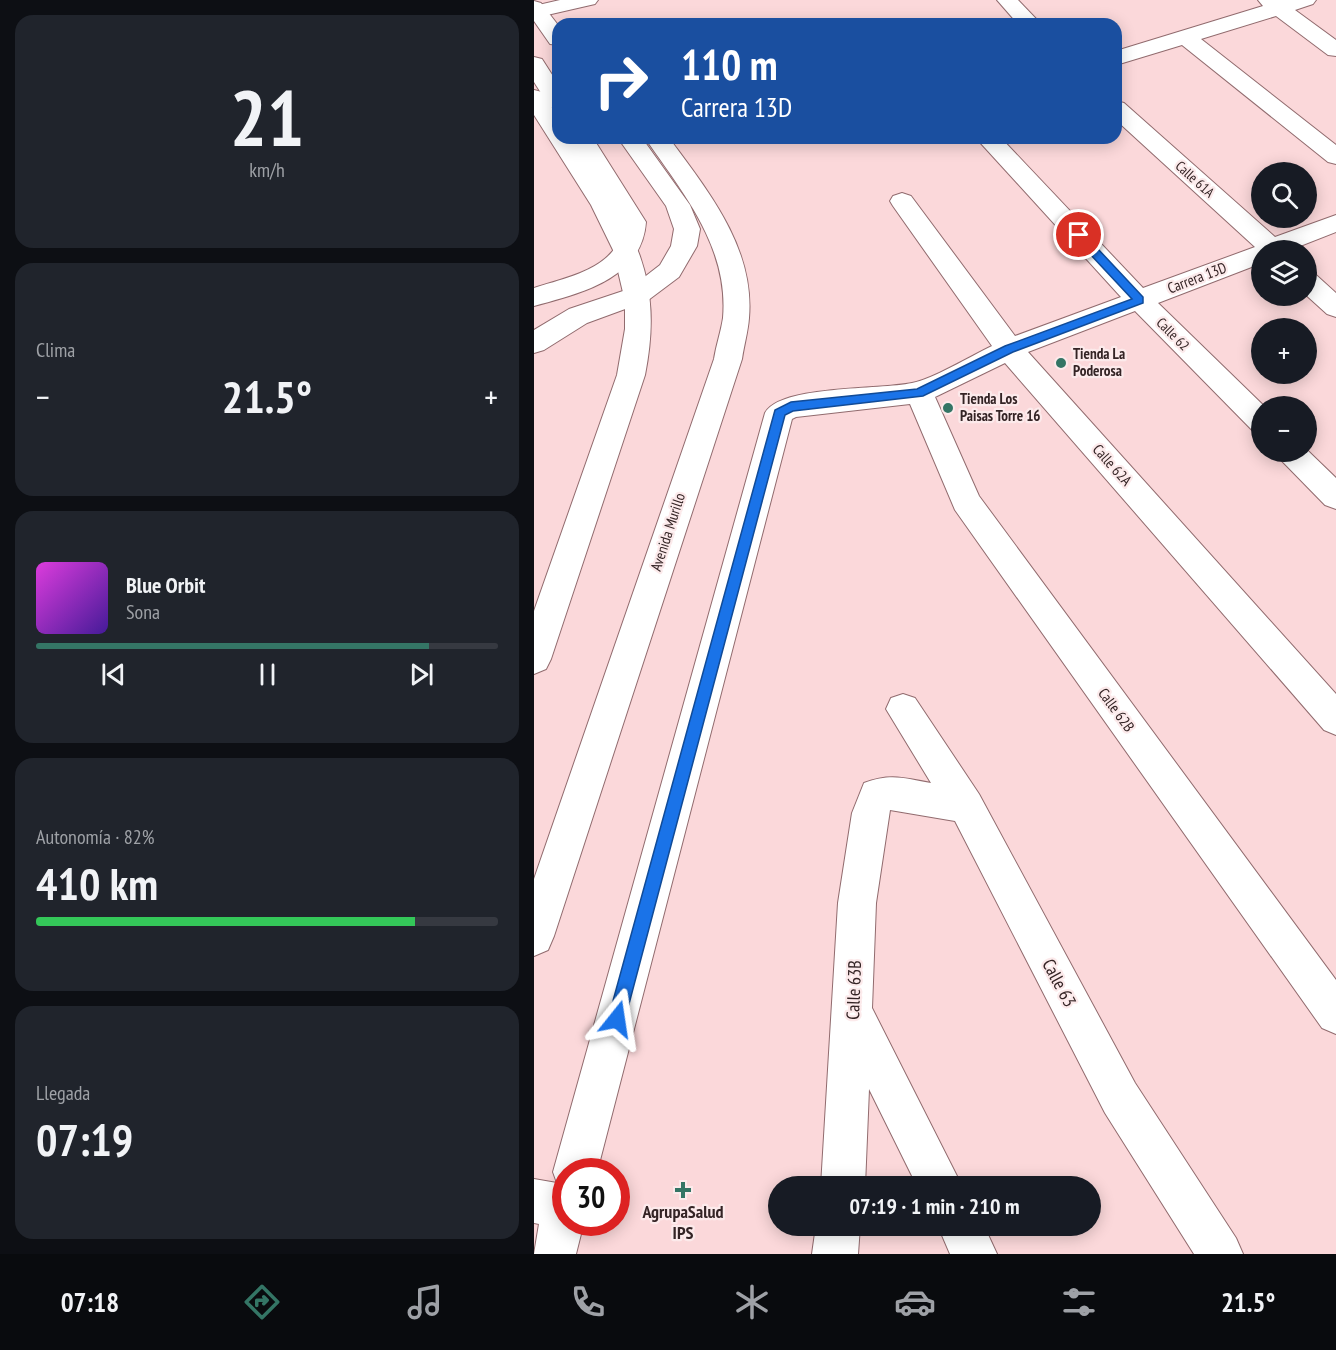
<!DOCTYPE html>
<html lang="es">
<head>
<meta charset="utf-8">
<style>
	:root { --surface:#171b24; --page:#20242c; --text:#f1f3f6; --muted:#9ea1a6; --line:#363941; --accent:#347565 }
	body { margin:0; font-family:"PT Sans Narrow",sans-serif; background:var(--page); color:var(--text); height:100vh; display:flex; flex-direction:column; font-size:22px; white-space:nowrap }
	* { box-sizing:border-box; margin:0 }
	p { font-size:20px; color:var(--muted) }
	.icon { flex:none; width:33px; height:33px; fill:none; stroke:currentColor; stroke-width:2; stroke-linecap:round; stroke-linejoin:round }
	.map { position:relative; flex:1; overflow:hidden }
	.side { display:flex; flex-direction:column; gap:15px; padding:15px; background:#0d0f14; width:534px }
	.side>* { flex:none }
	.banner { position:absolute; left:18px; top:18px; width:570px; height:126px; border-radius:18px; box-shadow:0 3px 15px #0003; background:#1a4fa0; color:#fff; overflow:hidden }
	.fabs { position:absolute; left:717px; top:162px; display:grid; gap:12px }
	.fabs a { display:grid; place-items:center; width:66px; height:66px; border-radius:50%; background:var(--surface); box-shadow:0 3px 15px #0003; font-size:30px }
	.speed { position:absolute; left:18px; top:1158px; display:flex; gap:12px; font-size:30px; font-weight:700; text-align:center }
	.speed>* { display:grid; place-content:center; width:78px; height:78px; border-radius:50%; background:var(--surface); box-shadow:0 3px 15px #0003; line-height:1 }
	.speed .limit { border:9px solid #d22; background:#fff; color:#111 }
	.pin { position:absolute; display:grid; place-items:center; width:51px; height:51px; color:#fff; margin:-26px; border:3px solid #fff; border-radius:50%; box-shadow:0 2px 6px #0007 }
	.me { position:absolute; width:66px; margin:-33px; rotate:15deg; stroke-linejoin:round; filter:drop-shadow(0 0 4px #0008) }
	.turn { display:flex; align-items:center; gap:21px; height:126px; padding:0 30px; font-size:27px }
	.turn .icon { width:78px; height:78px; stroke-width:2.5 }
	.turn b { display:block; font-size:42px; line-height:51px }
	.big { font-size:45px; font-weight:600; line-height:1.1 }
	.side .widget { flex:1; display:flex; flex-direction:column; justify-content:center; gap:9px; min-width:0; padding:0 21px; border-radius:18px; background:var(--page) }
	.side .dial { align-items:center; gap:0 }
	.dial b { font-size:78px; line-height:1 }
	.song { display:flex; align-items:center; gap:18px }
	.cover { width:72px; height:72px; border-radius:9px; background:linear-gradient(135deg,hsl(300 70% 55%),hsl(260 70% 35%)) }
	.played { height:6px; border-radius:3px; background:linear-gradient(90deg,var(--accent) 85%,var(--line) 85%) }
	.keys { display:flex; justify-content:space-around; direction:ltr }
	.heat { display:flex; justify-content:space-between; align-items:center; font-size:33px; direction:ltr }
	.charge { height:9px; border-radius:4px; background:linear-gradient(90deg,#34c759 82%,var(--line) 0) }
	.trip { position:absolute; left:234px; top:1176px; width:333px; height:60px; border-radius:30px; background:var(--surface); box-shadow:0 3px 15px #0003; font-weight:600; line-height:60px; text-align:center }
	.tab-bar { display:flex; height:96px; justify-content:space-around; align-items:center; background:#090b0e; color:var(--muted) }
	.tab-bar .icon { width:42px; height:42px }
	.tab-bar .current { color:var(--accent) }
	.tab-bar b { font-size:27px; color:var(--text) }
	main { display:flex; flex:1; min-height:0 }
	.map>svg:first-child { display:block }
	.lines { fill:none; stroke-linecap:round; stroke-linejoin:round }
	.minor-casing { stroke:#916b6e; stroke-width:2 }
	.major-casing { stroke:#916b6e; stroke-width:2 }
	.minor { fill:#fff; fill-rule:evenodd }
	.major { fill:#fff; fill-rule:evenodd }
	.route { fill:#1a73e8; stroke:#114b97; stroke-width:1.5 }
	.poi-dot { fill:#347565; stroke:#fceaeb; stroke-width:2 }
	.labels { text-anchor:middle; stroke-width:4.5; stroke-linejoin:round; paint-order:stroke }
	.far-street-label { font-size:14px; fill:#342425; stroke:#fceaeb }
	.street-label { font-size:15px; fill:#342425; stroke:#fceaeb }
	.poi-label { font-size:15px; font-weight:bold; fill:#342425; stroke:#fceaeb; text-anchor:start }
	.near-street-label { font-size:18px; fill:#342425; stroke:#fceaeb }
	.near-poi-label { font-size:18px; font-weight:bold; fill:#342425; stroke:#fceaeb }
</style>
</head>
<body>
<main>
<section class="side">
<div class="widget dial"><b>21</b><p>km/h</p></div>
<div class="widget"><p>Clima</p>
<div class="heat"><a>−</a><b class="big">21.5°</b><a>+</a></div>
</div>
<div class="widget">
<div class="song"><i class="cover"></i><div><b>Blue Orbit</b><p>Sona</p></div></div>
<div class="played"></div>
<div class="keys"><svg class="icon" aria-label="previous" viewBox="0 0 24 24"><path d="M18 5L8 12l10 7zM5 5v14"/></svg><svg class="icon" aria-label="pause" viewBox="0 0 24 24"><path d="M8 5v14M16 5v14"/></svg><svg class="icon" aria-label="next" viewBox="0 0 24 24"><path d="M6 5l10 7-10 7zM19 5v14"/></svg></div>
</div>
<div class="widget"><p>Autonomía · 82%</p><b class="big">410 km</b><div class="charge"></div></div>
<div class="widget"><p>Llegada</p><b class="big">07:19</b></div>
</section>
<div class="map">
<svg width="802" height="1254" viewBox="0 0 802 1254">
	<rect width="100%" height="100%" fill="#fbd8da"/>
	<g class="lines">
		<defs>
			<path id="minor" d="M 463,0 L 484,0 L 507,24 L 484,24 Z
				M 724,0 L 782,0 L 779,4 L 761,10 L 802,40 L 802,56 L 794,55 L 742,16 L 667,39 L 802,145 L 802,164 L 794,162 L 648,45 L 582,65 L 582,51 L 729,6 Z
				M 0,1 L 7,3 L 24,25 L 24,45 L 16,44 L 0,21 Z
				M 0,57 L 8,59 L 24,84 L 24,109 L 16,107 L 0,82 Z
				M 582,101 L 590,103 L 741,237 L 802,215 L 802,232 L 756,250 L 728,250 L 728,263 L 624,303 L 730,406 L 728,406 L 728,433 L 718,430 L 601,311 L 494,352 L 802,694 L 802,735 L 790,730 L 471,363 L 401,397 L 445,496 L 802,980 L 802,1034 L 788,1028 L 421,510 L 376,404 L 262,417 L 258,419 L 63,1172 L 32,1172 L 32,1222 L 50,1222 L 42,1254 L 0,1254 L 5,1224 L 0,1223 L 0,1179 L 23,1183 L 19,1172 L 231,413 C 246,385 346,390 378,383 C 399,379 437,356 458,346 L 359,206 L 356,201 L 359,196 L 368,193 L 377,196 L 481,336 L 587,297 L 442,138 L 467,138 L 609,288 L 721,247 L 582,120 Z
				M 35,138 L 59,138 L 112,222 C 108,279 47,293 0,306 L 0,288 C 27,279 67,272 83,245 C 87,239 87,229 88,222 Z
				M 84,138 L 108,138 L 156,205 L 166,229 L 163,246 L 145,277 L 113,301 L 53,323 L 10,350 L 0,353 L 0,330 L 35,309 L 95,289 L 126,265 L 137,246 L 140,229 L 132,206 Z
				M 772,271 L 781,274 L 802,293 L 802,317 L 793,314 L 772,295 Z
				M 772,449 L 802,478 L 802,509 L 791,505 L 747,460 L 742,452 L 772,452 Z
				M 369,694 L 381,698 L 445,794 L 601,1083 L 702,1238 L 709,1254 L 660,1254 L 571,1113 L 421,821 L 356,810 L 342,903 L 338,1008 L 428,1186 L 383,1186 L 335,1089 L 331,1186 L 287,1186 L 304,903 L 318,813 L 330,783 C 357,773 369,778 397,783 L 352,709 L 357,698 Z
				M 282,1226 L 326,1226 L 324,1254 L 278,1254 Z
				M 404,1226 L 450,1226 L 463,1254 L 416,1254 Z"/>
			<path id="major" d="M 26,0 L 64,0 L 61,4 L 0,18 L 0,6 Z
				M 0,90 L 8,92 L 24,117 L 24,138 L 38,138 C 93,222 132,269 111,375 L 17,659 L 12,669 L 0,674 L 0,611 L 83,375 L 91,329 L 91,301 L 79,250 L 57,205 L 0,115 Z
				M 111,138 L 135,138 C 174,191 221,248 215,318 C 214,332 210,345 208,359 L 20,936 L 14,950 L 0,956 L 0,879 L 180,359 C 182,345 187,332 189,318 C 195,247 149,193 111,138 Z"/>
		</defs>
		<use href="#minor" class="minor-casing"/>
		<use href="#major" class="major-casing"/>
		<use href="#minor" class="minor"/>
		<use href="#major" class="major"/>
	</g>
	<path class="route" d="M 541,233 L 549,233 L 609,297 L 609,303 L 479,352 L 389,396 L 259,411 L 251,415 L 91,1019 L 89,1025 L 83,1027 L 77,1025 L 74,1019 L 241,410 L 257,402 L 383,389 L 471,346 L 598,299 L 541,238 Z"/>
	<g class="poi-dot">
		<circle cx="527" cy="363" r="6"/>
		<circle cx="414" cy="408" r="6"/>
		<path d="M146 1181h6v6h6v6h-6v6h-6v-6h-6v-6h6z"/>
	</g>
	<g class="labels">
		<g class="far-street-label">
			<text transform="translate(661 179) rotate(42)" y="5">Calle 61A</text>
			<text transform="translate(639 334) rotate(45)" y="5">Calle 62</text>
		</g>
		<g class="street-label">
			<text transform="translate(663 278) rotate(-21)" y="5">Carrera 13D</text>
			<text transform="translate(578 465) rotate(48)" y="5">Calle 62A</text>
			<text transform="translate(134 532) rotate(-72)" y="5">Avenida Murillo</text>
			<text transform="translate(582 710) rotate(54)" y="5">Calle 62B</text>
		</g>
		<g class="poi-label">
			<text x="539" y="359">Tienda La<tspan x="539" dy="17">Poderosa</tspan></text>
			<text x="426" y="404">Tienda Los<tspan x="426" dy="17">Paisas Torre 16</tspan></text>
		</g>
		<g class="near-street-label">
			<text transform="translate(525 983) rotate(62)" y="6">Calle 63</text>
			<text transform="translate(320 990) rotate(-88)" y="6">Calle 63B</text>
		</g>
		<g class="near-poi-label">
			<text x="149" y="1218">AgrupaSalud<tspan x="149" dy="21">IPS</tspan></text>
		</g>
	</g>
</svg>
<div class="fabs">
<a><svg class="icon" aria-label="search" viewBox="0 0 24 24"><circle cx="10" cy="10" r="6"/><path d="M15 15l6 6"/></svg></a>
<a><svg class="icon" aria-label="layers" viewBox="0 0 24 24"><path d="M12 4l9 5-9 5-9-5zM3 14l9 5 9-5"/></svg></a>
<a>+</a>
<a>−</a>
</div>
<div class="speed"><div class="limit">30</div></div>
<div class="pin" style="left:545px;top:235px;background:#d93025"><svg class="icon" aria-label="arrive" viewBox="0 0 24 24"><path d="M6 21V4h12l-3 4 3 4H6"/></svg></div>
<svg class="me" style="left:83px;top:1019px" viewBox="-20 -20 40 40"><path d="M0-17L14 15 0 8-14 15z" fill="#1a73e8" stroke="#fff" stroke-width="4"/></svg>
<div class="trip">07:19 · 1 min · 210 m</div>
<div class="banner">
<div class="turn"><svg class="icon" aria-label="right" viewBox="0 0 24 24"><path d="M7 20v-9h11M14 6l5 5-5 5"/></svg><div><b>110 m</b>Carrera 13D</div></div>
</div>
</div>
</main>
<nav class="tab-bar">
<b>07:18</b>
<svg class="icon current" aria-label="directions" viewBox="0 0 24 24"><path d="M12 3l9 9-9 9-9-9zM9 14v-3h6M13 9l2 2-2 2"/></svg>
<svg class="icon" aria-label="music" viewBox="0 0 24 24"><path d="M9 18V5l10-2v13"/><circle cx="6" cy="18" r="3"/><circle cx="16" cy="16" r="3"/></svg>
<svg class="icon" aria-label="phone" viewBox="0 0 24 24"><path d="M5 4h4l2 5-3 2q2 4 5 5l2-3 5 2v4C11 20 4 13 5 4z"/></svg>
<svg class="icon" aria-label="climate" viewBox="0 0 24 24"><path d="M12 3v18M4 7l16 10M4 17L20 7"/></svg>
<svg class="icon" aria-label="car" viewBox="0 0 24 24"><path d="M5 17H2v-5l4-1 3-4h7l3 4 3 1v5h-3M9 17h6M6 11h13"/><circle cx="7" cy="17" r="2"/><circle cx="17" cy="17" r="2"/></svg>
<svg class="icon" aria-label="filters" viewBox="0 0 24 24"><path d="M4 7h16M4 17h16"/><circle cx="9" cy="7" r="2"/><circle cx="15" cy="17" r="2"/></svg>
<b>21.5°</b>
</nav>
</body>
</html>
